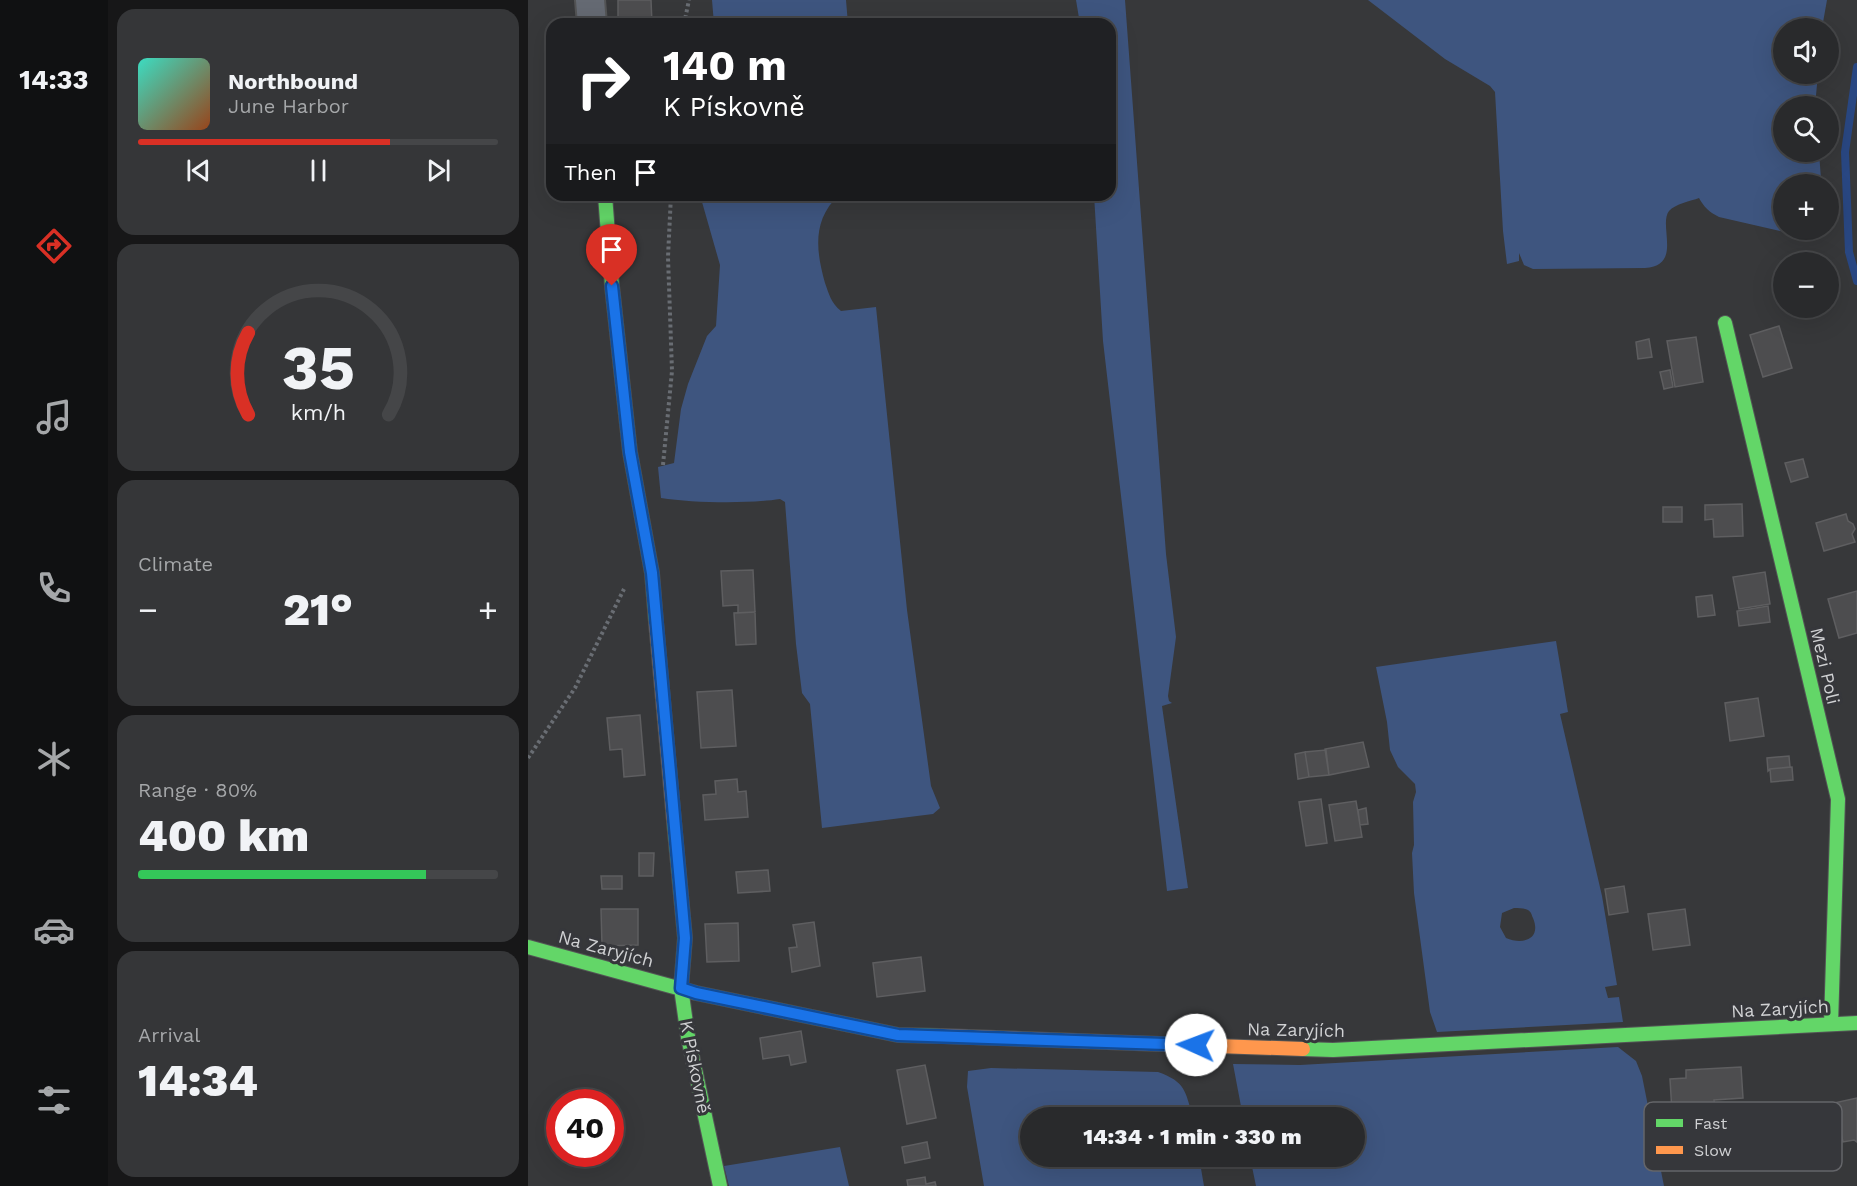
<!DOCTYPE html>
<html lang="en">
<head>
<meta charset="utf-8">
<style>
	:root { --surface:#292a2c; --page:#353638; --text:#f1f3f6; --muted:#a5a7a9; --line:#454648; --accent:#d93025 }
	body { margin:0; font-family:"Work Sans",sans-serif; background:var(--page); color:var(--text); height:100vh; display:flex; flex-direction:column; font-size:22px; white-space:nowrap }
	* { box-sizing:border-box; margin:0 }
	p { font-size:20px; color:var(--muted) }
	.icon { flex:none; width:33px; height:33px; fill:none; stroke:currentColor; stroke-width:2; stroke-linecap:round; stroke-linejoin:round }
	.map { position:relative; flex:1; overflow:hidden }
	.details { display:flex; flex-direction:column; gap:9px; padding:9px; background:#171718; width:420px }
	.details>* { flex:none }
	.guide { position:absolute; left:18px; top:18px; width:570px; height:183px; border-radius:18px; box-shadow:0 6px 24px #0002,0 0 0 2px var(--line); background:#202124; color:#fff; overflow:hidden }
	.controls { position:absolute; left:1245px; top:18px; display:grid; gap:12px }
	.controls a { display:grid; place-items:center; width:66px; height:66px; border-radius:50%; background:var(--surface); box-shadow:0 6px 24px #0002,0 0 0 2px var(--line); font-size:30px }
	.speed { position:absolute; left:18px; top:1089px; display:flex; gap:12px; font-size:30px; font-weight:700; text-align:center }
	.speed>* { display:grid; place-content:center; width:78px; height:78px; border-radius:50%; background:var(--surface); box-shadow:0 6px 24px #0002,0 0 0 2px var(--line); line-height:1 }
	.speed .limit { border:9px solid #d22; background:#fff; color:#111 }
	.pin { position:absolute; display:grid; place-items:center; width:51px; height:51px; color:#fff; margin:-62px -26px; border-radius:50% 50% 50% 0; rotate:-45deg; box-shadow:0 0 6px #0007 }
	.pin .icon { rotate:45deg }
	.me { position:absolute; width:66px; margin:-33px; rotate:272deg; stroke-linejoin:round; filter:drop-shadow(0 0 4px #0008) }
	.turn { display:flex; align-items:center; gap:21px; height:126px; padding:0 18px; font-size:27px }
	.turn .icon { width:78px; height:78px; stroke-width:2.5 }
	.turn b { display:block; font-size:42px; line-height:51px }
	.then { display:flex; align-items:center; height:57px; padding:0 18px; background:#0003; gap:12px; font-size:22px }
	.big { font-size:45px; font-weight:800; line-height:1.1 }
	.details .card { flex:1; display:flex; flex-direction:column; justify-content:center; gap:9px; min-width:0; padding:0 21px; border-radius:18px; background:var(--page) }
	.details .dial { align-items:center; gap:0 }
	.dial svg { height:156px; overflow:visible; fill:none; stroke:var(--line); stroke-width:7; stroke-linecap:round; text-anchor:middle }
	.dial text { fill:var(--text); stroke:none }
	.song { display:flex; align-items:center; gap:18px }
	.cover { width:72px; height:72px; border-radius:9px; background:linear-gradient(135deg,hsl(170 70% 55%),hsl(20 70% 35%)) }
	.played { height:6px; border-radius:3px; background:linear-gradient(90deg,var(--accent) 70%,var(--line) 70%) }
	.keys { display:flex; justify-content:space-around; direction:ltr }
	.heat { display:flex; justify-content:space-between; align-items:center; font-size:33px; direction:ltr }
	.charge { height:9px; border-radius:4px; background:linear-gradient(90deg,#34c759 80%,var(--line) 0) }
	.trip { position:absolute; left:492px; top:1107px; width:345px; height:60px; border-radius:30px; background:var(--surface); box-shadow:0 6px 24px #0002,0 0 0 2px var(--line); font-weight:800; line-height:60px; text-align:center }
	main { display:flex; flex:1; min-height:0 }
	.menu { display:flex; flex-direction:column; width:108px; justify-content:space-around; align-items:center; background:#101112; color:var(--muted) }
	.menu .icon { width:42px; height:42px }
	.menu .active { color:var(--accent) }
	.menu b { font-size:27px; color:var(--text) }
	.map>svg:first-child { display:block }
	.green { fill:#3e557f; fill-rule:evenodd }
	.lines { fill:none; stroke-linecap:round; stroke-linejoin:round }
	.stream { stroke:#294782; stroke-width:8 }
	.building { fill:#4d4d4f; stroke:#5e5e60; stroke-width:1.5 }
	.street-casing { stroke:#535455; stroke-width:32 }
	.fast-casing { stroke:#535455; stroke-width:16 }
	.slow-casing { stroke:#535455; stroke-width:16 }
	.path { stroke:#696d73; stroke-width:4; stroke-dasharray:3 3; stroke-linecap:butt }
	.street { stroke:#656a73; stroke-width:28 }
	.fast { stroke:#63d668; stroke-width:14 }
	.slow { stroke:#ff974d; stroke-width:14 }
	.route-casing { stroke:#114b97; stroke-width:15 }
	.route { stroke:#1a73e8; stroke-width:10 }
	.labels { text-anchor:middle; stroke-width:6; stroke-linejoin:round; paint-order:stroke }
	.street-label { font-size:18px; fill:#d0d1d3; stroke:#36373b }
	.key { fill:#36373b; stroke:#646569; stroke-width:1.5 }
	.key-label { font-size:16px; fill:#d0d1d3 }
</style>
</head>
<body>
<main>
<nav class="menu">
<b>14:33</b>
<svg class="icon active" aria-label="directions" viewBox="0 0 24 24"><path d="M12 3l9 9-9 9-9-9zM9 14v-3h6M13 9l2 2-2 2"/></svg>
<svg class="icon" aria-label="music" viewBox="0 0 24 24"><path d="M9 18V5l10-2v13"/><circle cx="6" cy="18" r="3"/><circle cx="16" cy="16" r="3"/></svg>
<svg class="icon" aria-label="phone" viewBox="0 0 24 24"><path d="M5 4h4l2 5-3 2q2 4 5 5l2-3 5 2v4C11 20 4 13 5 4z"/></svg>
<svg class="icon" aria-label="climate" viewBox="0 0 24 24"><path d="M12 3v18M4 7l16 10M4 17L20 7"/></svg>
<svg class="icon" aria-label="car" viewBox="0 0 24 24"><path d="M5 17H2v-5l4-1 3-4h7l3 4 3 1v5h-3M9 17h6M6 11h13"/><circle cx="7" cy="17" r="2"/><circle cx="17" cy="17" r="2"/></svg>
<svg class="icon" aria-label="filters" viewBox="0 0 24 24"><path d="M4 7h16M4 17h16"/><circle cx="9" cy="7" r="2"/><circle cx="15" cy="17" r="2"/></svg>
</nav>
<section class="details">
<div class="card">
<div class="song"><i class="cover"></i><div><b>Northbound</b><p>June Harbor</p></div></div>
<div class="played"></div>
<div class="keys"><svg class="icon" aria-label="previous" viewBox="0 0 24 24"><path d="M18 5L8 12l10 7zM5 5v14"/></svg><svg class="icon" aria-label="pause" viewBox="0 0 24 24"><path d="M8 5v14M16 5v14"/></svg><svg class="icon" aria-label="next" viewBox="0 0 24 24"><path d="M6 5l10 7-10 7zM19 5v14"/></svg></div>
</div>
<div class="card dial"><svg viewBox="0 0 100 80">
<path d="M14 69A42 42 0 1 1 86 69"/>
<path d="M14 69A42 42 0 0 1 14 27" stroke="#d93025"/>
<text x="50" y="56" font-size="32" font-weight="700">35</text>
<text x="50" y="72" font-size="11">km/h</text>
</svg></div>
<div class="card"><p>Climate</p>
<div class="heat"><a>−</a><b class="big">21°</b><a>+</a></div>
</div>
<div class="card"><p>Range · 80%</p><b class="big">400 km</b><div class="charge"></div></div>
<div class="card"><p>Arrival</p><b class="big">14:34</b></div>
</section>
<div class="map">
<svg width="1329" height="1186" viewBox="0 0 1329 1186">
	<rect width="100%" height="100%" fill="#37383a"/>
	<path class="green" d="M 184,0 L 318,0 L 320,24 L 186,24 Z
		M 548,0 L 597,0 L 638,554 L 648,637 L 640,696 L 641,701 L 644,703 L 634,706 L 660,888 L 639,891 L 575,341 L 566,195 L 582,195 L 582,24 L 552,24 Z
		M 840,0 L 1299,0 L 1294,28 L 1256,28 L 1256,74 L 1290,74 L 1287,106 L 1256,106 L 1256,152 L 1291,152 L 1293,179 L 1296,184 L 1256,184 L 1256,230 L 1291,230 L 1281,234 L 1265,234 L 1191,217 C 1181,212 1176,207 1171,198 C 1163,201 1147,204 1141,211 C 1130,225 1155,266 1117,268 L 1005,269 L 996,265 L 991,253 L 991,261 L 979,264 L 975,231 L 967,92 L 962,86 L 917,59 Z
		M 172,195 L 311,195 C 284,220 288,251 297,283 C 301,294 303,303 313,311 L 348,307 L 379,610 L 403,786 L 412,808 L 405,814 L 294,828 L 282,704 L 274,693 L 268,644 L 257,502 L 252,499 C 220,504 165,503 133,498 L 130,467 L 146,463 L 153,409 L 160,384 L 179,336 L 188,326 L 192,265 Z
		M 1028,641 L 1040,712 L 1032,714 L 1074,896 L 1089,985 L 1077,987 L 1080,998 L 1091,997 L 1095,1022 L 909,1032 L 902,1012 L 886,893 L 884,853 L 886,845 L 885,802 L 888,792 L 887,784 L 870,767 L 862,750 L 859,722 L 848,667 ZM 986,908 C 991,908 996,908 1000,910 C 1004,913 1003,914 1005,918 C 1014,940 994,945 978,938 L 972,927 L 974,913 Z
		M 1090,1047 L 1108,1061 L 1114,1076 L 1136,1186 L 728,1186 L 722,1157 L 826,1156 L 826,1118 L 715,1117 L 705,1064 L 772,1065 Z
		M 463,1068 L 630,1072 C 658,1082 657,1091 665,1117 L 502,1118 L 502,1156 L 671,1157 L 676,1186 L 456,1186 L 439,1087 L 440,1071 Z
		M 312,1147 L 321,1186 L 201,1186 L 196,1166 Z"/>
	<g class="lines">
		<path class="stream" d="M 1329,67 L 1317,152 L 1321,252 L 1329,281"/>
	</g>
	<path class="building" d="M 90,0 L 123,0 L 124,24 L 90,24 Z
		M 1251,326 L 1264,368 L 1235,377 L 1222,335 Z
		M 1168,337 L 1175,382 L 1147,387 L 1139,341 Z
		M 1121,339 L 1124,357 L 1110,359 L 1108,342 Z
		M 1142,370 L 1145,387 L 1136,389 L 1132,372 Z
		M 1275,459 L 1280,477 L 1263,482 L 1257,463 Z
		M 1214,504 L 1215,536 L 1186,537 L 1185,519 L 1177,520 L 1177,505 Z
		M 1135,507 L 1154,507 L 1154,522 L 1135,522 Z
		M 1318,514 L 1320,521 L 1325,524 L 1327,529 L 1324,534 L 1327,542 L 1296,551 L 1288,523 Z
		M 225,570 L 227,612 L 210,613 L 210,605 L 195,606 L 193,571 Z
		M 1237,572 L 1242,604 L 1211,609 L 1205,577 Z
		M 1329,591 L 1329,633 L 1311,638 L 1300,599 Z
		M 1184,595 L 1187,615 L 1170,617 L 1168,597 Z
		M 1240,606 L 1242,622 L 1211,626 L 1209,611 Z
		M 227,612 L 228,644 L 208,645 L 206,613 Z
		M 204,690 L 208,746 L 173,748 L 169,692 Z
		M 1230,698 L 1236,736 L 1202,741 L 1197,703 Z
		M 112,715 L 117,775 L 96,777 L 94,749 L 82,750 L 79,718 Z
		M 835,742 L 841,767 L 801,775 L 797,749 Z
		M 798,750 L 801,775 L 781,777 L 777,752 Z
		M 777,752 L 781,777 L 770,779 L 767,754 Z
		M 1261,756 L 1262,767 L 1242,769 L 1240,771 L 1239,758 Z
		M 1264,767 L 1265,780 L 1243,782 L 1242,769 Z
		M 209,779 L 210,792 L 218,791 L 220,817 L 177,820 L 175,795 L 188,794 L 187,781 Z
		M 793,799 L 799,843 L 778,846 L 771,802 Z
		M 828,801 L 834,837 L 807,841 L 801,805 Z
		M 838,808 L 840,824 L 832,825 L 830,810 Z
		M 111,853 L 126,853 L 125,876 L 111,876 Z
		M 240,870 L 242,891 L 210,893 L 208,872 Z
		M 73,876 L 94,876 L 94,889 L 74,889 Z
		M 1096,886 L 1100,912 L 1081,915 L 1077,889 Z
		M 73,909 L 110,909 L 110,945 L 74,946 Z
		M 1157,909 L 1162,945 L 1125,950 L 1120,914 Z
		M 286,922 L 292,966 L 264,972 L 261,948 L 269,947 L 265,925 Z
		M 210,923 L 211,961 L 179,962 L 177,924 Z
		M 393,957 L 397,991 L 349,997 L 345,963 Z
		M 273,1031 L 278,1062 L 263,1065 L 261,1055 L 235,1059 L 232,1038 Z
		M 397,1065 L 408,1118 L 379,1124 L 369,1070 Z
		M 1213,1067 L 1215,1098 L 1186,1100 L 1187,1109 L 1144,1112 L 1142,1079 L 1158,1078 L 1158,1070 Z
		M 1329,1098 L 1329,1142 L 1326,1140 L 1315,1142 L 1306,1103 Z
		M 399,1142 L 402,1158 L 377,1163 L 374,1147 Z
		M 397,1177 L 398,1184 L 407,1182 L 408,1186 L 380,1186 L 379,1180 Z"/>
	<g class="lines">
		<defs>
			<path id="street" d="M 62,0 L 64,24"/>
			<path id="fast" d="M 77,195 L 84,286 L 102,452 L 124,573 L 128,622
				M 1197,323 L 1310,799 L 1303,1024
				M 146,821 L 157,938 L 153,988 L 160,1037 L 192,1186
				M 0,947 L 168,993 L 370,1035 L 413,1036
				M 775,1049 L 805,1050 L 1329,1023"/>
			<path id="slow" d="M 128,622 L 146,821
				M 413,1036 L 775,1049"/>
		</defs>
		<use href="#street" class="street-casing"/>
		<use href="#fast" class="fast-casing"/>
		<use href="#slow" class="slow-casing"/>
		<path class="path" d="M 156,24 L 161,0
			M 135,465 L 144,371 L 140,257 L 143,195
			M 0,758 L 47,688 L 96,589"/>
		<use href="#street" class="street"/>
		<use href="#fast" class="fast"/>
		<use href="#slow" class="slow"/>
	</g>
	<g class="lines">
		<defs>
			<path id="route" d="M 84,286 L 102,452 L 124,573 L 157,938 L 153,988 L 168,993 L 370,1035 L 668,1045"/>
		</defs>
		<use href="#route" class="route-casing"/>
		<use href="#route" class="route"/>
	</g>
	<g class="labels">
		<g class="street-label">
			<text transform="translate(1297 666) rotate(77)" y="6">Mezi Poli</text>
			<text transform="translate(78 949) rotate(15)" y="6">Na Zaryjích</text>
			<text transform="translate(1252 1009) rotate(-3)" y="6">Na Zaryjích</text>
			<text transform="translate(768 1030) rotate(1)" y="6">Na Zaryjích</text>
			<text transform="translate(167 1067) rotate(79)" y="6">K Pískovně</text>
		</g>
	</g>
	<rect x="1116" y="1102" width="198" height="69" rx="9" class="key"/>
	<rect x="1128" y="1119" width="27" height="8" fill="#63d668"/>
	<rect x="1128" y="1146" width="27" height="8" fill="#ff974d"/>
	<g class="key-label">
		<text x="1166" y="1129">Fast</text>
		<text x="1166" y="1156">Slow</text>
	</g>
</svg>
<div class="controls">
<a><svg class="icon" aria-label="sound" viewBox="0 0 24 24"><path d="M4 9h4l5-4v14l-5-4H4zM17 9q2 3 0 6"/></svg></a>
<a><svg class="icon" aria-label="search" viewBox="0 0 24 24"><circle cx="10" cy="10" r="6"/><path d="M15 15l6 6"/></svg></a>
<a>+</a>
<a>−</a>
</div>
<div class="speed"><div class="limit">40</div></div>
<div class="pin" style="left:84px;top:286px;background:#d93025"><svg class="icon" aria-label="arrive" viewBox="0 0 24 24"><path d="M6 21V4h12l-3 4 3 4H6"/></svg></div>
<svg class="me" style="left:668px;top:1045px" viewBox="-20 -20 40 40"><circle r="19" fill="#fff"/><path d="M0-13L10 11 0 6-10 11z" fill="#1a73e8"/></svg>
<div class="trip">14:34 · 1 min · 330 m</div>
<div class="guide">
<div class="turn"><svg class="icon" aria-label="right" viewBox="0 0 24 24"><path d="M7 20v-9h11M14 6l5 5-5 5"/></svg><div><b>140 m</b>K Pískovně</div></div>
<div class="then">Then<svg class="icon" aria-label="arrive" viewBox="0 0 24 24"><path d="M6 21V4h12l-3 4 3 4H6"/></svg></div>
</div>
</div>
</main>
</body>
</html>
